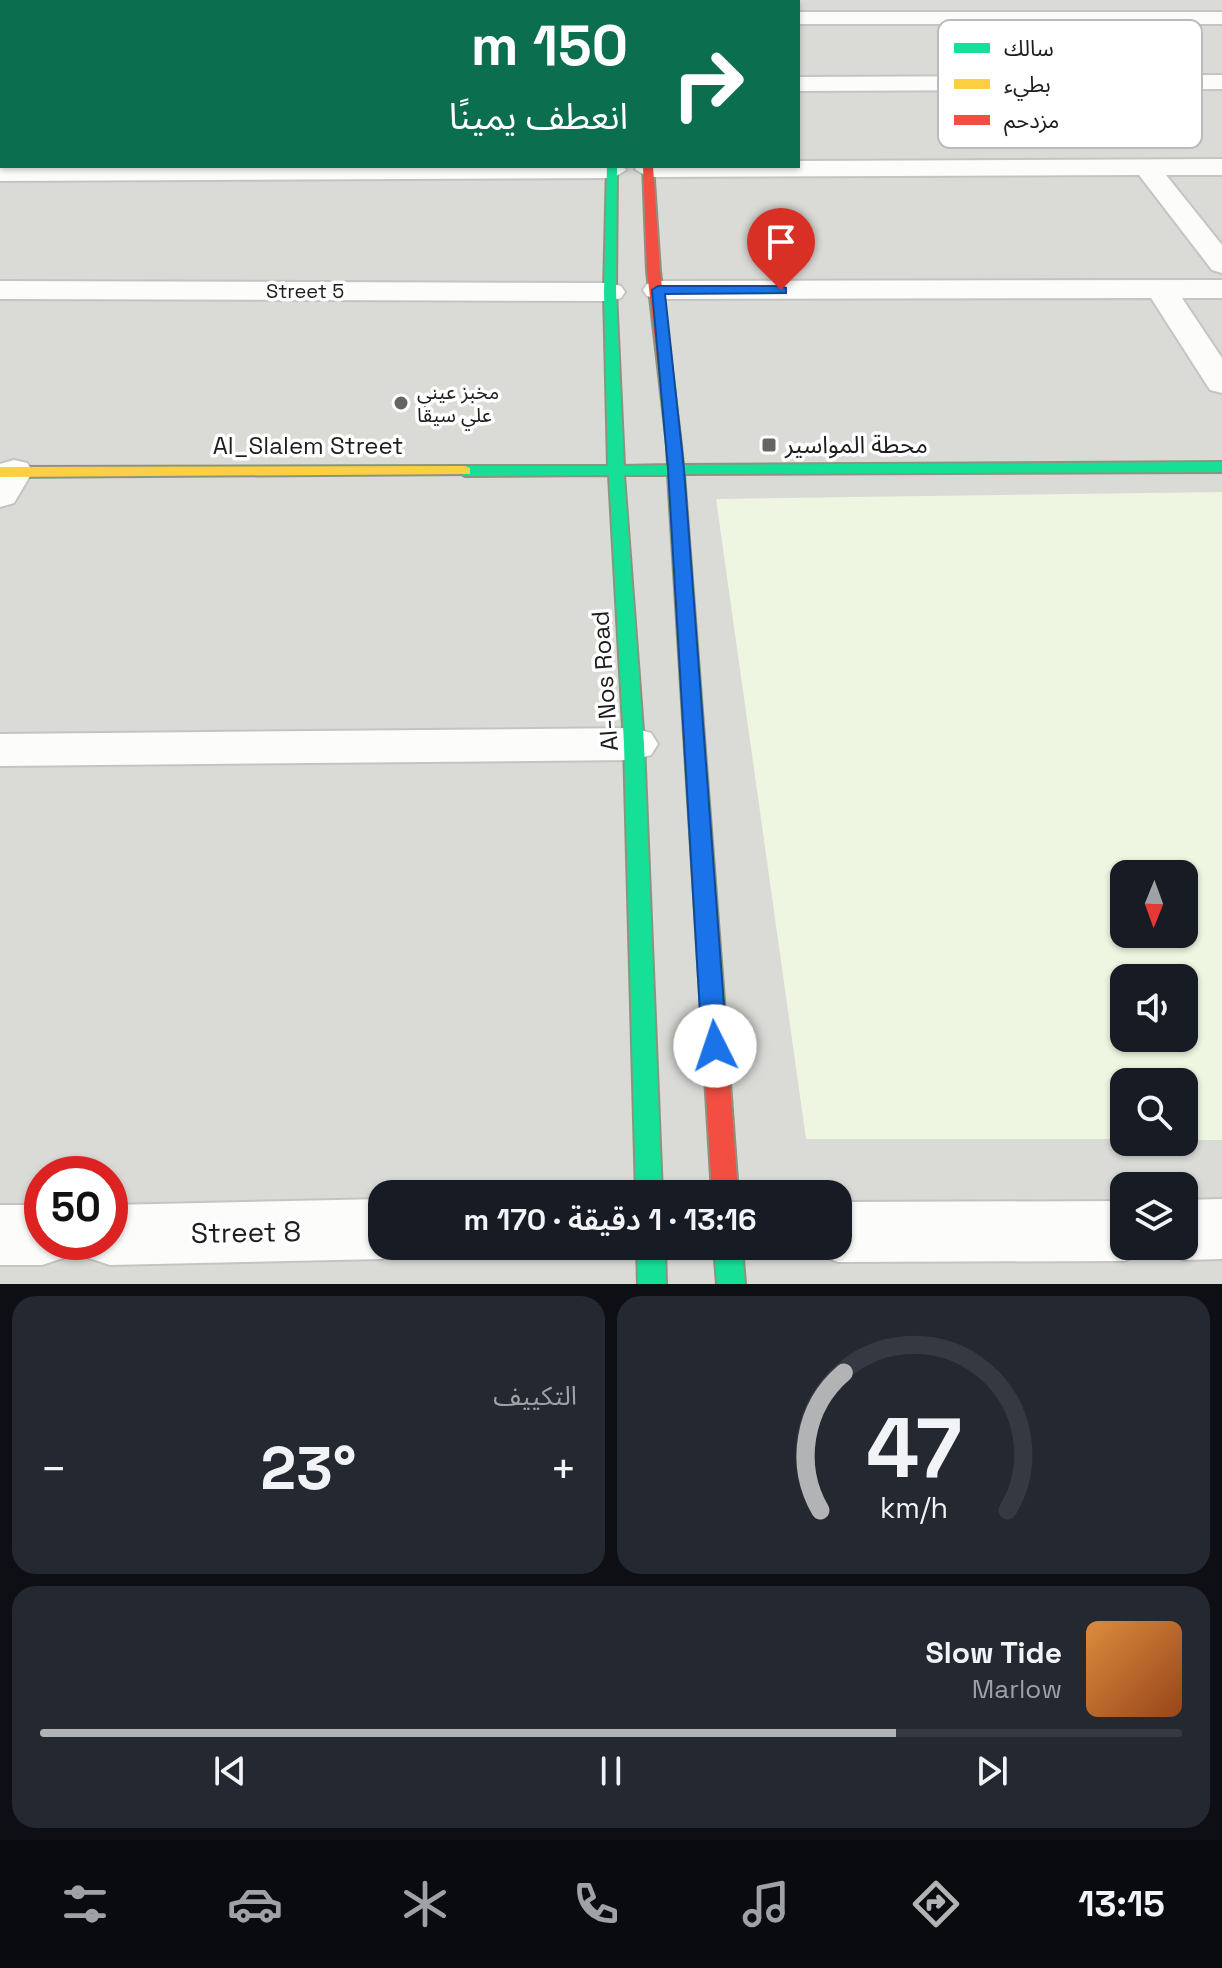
<!DOCTYPE html>
<html lang="ar">
<head>
<meta charset="utf-8">
<style>
	:root { --surface:#171b24; --page:#242831; --text:#f1f3f6; --muted:#9ea1a6; --line:#363941; --accent:#b2b3b4 }
	body { margin:0; font-family:"Space Grotesk","Noto Sans Arabic",sans-serif; background:var(--page); color:var(--text); direction:rtl; height:100vh; display:flex; flex-direction:column; font-size:30px; white-space:nowrap }
	* { box-sizing:border-box; margin:0 }
	p { font-size:26px; color:var(--muted) }
	.icon { flex:none; width:44px; height:44px; fill:none; stroke:currentColor; stroke-width:2; stroke-linecap:round; stroke-linejoin:round }
	.map { position:relative; height:1284px; overflow:hidden; direction:ltr }
	.sheet { display:flex; flex-direction:column; gap:12px; padding:12px; background:#0d0f14; flex:1 }
	.sheet>* { flex:none }
	.hud { position:absolute; left:0px; top:0px; width:800px; height:168px; box-shadow:0 2px 6px #0004; direction:rtl; background:#0b6e4f; color:#fff; overflow:hidden }
	.needle { width:52px; rotate:181deg }
	.controls { position:absolute; left:1110px; top:860px; display:grid; gap:16px }
	.controls a { display:grid; place-items:center; width:88px; height:88px; border-radius:16px; background:var(--surface); box-shadow:0 2px 6px #0004; font-size:40px }
	.speed { position:absolute; left:24px; top:1156px; display:flex; gap:16px; font-size:40px; font-weight:700; text-align:center }
	.speed>* { display:grid; place-content:center; width:104px; height:104px; border-radius:50%; background:var(--surface); box-shadow:0 2px 6px #0004; line-height:1 }
	.speed .limit { border:12px solid #d22; background:#fff; color:#111 }
	.pin { position:absolute; display:grid; place-items:center; width:68px; height:68px; color:#fff; margin:-82px -34px; border-radius:50% 50% 50% 0; rotate:-45deg; box-shadow:0 0 8px #0007 }
	.pin .icon { rotate:45deg }
	.me { position:absolute; width:88px; margin:-44px; rotate:356deg; stroke-linejoin:round; filter:drop-shadow(0 0 6px #0008) }
	.turn { display:flex; align-items:center; gap:28px; height:168px; padding:0 40px; font-size:36px }
	.turn .icon { width:104px; height:104px; stroke-width:2.5 }
	.turn b { display:block; font-size:56px; line-height:68px }
	.big { font-size:60px; font-weight:600; line-height:1.1 }
	.sheet .widget { flex:1; display:flex; flex-direction:column; justify-content:center; gap:12px; min-width:0; padding:0 28px; border-radius:24px; background:var(--page) }
	.sheet .dial { align-items:center; gap:0 }
	.dial svg { height:208px; overflow:visible; fill:none; stroke:var(--line); stroke-width:7; stroke-linecap:round; text-anchor:middle }
	.dial text { fill:var(--text); stroke:none }
	.song { display:flex; align-items:center; gap:24px }
	.cover { width:96px; height:96px; border-radius:12px; background:linear-gradient(135deg,hsl(30 70% 55%),hsl(20 70% 35%)) }
	.played { height:8px; border-radius:4px; background:linear-gradient(90deg,var(--accent) 75%,var(--line) 75%) }
	.keys { display:flex; justify-content:space-around; direction:ltr }
	.heat { display:flex; justify-content:space-between; align-items:center; font-size:44px; direction:ltr }
	.sheet .tiles { flex:1; display:grid; gap:12px; grid-template-columns:1fr 1fr }
	.widget:last-child { grid-column:span 2 }
	.trip { position:absolute; left:368px; top:1180px; width:484px; height:80px; border-radius:24px; background:var(--surface); box-shadow:0 2px 6px #0004; font-weight:600; line-height:80px; text-align:center; direction:rtl }
	.tab-bar { display:flex; height:128px; justify-content:space-around; align-items:center; background:#090b0e; color:var(--muted) }
	.tab-bar .icon { width:56px; height:56px }
	.tab-bar .on { color:var(--accent) }
	.tab-bar b { font-size:36px; color:var(--text) }
	.map>svg:first-child { display:block }
	.residential { fill:#dadad7; fill-rule:evenodd }
	.education { fill:#eef5e0; fill-rule:evenodd }
	.lines { fill:none; stroke-linecap:round; stroke-linejoin:round }
	.street-casing { stroke:#c4c4c2; stroke-width:4 }
	.fast-casing { stroke:#8b957e; stroke-width:4 }
	.slow-casing { stroke:#8b957e; stroke-width:4 }
	.jam-casing { stroke:#8b957e; stroke-width:4 }
	.street { fill:#fcfcfb; fill-rule:evenodd }
	.fast { fill:#16e098; fill-rule:evenodd }
	.slow { fill:#ffcf43; fill-rule:evenodd }
	.jam { fill:#f24e42; fill-rule:evenodd }
	.route { fill:#1a73e8; stroke:#114b97; stroke-width:2 }
	.poi-dot { fill:#656563; stroke:#fff; stroke-width:3 }
	.labels { text-anchor:middle; stroke-width:7; stroke-linejoin:round; paint-order:stroke }
	.far-street-label { font-size:20px; fill:#1d1d1d; stroke:#fff }
	.far-poi-label { font-size:20px; fill:#1d1d1d; stroke:#fff; text-anchor:start }
	.poi-label { font-size:24px; fill:#1d1d1d; stroke:#fff; text-anchor:start }
	.street-label { font-size:24px; fill:#1d1d1d; stroke:#fff }
	.near-street-label { font-size:28px; fill:#1d1d1d; stroke:#fff }
	.key { fill:#fff; stroke:#bbb; stroke-width:2 }
	.key-label { font-size:22px; fill:#1d1d1d }
</style>
</head>
<body>
<div class="map">
<svg width="1222" height="1284" viewBox="0 0 1222 1284">
	<rect width="100%" height="100%" fill="#ebebe6"/>
	<path class="residential" d="M 0,0 L 1222,0 L 1222,1284 L 0,1284 ZM 2,2 L 798,2 L 798,166 L 2,166 ZM 1124,874 L 1184,874 L 1184,934 L 1124,934 ZM 1124,978 L 1184,978 L 1184,1038 L 1124,1038 ZM 1124,1082 L 1184,1082 L 1184,1142 L 1124,1142 ZM 42,1174 L 110,1174 L 110,1242 L 42,1242 ZM 1124,1186 L 1184,1186 L 1184,1246 L 1124,1246 ZM 382,1194 L 838,1194 L 838,1246 L 382,1246 Z"/>
	<path class="education" d="M 1222,492 L 1222,1140 L 1184,1140 L 1184,1082 L 1124,1082 L 1124,1139 L 806,1139 L 716,499 ZM 1124,874 L 1184,874 L 1184,934 L 1124,934 ZM 1124,978 L 1184,978 L 1184,1038 L 1124,1038 Z"/>
	<g class="lines">
		<defs>
			<path id="street" d="M 798,12 L 1222,12 L 1222,24 L 798,24 Z
				M 0,14 L 2,14 L 2,26 L 0,26 Z
				M 1222,75 L 1222,89 L 798,91 L 798,77 Z
				M 1222,159 L 1222,175 L 1166,175 L 1222,245 L 1222,273 L 1212,270 L 1139,175 L 648,177 L 635,169 L 637,166 L 798,166 L 798,161 Z
				M 0,165 L 623,166 L 626,170 L 613,178 L 0,181 Z
				M 1222,280 L 1222,298 L 1182,298 L 1222,358 L 1222,393 L 1210,390 L 1151,298 L 658,299 L 647,296 L 643,290 L 647,284 L 658,281 Z
				M 0,281 L 610,283 L 621,286 L 625,292 L 621,298 L 610,301 L 0,299 Z
				M 14,460 L 27,463 L 33,471 L 14,503 L 0,507 L 0,464 Z
				M 634,728 L 651,733 L 658,744 L 651,755 L 634,760 L 0,766 L 0,734 Z
				M 382,1199 L 382,1246 L 407,1246 L 406,1250 L 382,1259 L 110,1265 L 86,1257 L 80,1242 L 110,1242 L 110,1205 Z
				M 1222,1199 L 1222,1259 L 1184,1260 L 1160,1251 L 1158,1246 L 1184,1246 L 1184,1200 Z
				M 1124,1201 L 1124,1246 L 1150,1246 L 1148,1252 L 1124,1261 L 838,1262 L 814,1253 L 811,1246 L 838,1246 L 838,1202 Z
				M 0,1205 L 42,1205 L 42,1242 L 72,1242 L 66,1257 L 42,1265 L 0,1265 Z"/>
			<path id="fast" d="M 607,166 L 617,166 L 616,292 L 624,466 L 668,465 L 667,445 L 674,441 L 681,445 L 683,465 L 1222,462 L 1222,472 L 684,474 L 726,1027 L 722,1034 L 714,1037 L 706,1034 L 702,1027 L 668,475 L 624,475 L 644,744 L 662,1194 L 636,1194 L 624,744 L 609,475 L 465,476 L 457,471 L 465,466 L 608,466 L 604,292 Z
				M 637,1246 L 665,1246 L 666,1284 L 638,1284 Z
				M 714,1246 L 742,1246 L 745,1284 L 717,1284 Z"/>
			<path id="slow" d="M 632,0 L 640,0 L 640,2 L 632,2 Z
				M 465,466 L 470,468 L 470,474 L 0,477 L 0,467 Z"/>
			<path id="jam" d="M 643,166 L 653,166 L 660,271 L 681,445 L 674,449 L 667,445 L 647,271 Z
				M 714,1017 L 722,1020 L 726,1027 L 738,1194 L 712,1194 L 702,1027 L 706,1020 Z"/>
		</defs>
		<use href="#street" class="street-casing"/>
		<use href="#fast" class="fast-casing"/>
		<use href="#slow" class="slow-casing"/>
		<use href="#jam" class="jam-casing"/>
		<use href="#street" class="street"/>
		<use href="#fast" class="fast"/>
		<use href="#slow" class="slow"/>
		<use href="#jam" class="jam"/>
	</g>
	<path class="route" d="M 781,286 L 786,288 L 786,293 L 665,294 L 684,469 L 727,1046 L 723,1053 L 715,1056 L 706,1053 L 702,1046 L 668,469 L 652,290 L 658,286 Z"/>
	<g class="poi-dot">
		<circle cx="401" cy="403" r="8"/>
		<rect x="761" y="437" width="16" height="16" rx="4"/>
	</g>
	<g class="labels">
		<g class="far-street-label">
			<text x="305" y="298">Street 5</text>
		</g>
		<g class="far-poi-label">
			<text x="417" y="399">مخبز عيني<tspan x="417" dy="23">علي سيقا</tspan></text>
		</g>
		<g class="poi-label">
			<text x="785" y="453">محطة المواسير</text>
		</g>
		<g class="street-label">
			<text x="308" y="454">Al_Slalem Street</text>
			<text transform="translate(605 681) rotate(-94)" y="8">Al-Nos Road</text>
		</g>
		<g class="near-street-label">
			<text transform="translate(246 1232) rotate(-1)" y="10">Street 8</text>
		</g>
	</g>
	<rect x="938" y="20" width="264" height="128" rx="12" class="key"/>
	<rect x="954" y="43" width="36" height="10" fill="#16e098"/>
	<rect x="954" y="79" width="36" height="10" fill="#ffcf43"/>
	<rect x="954" y="115" width="36" height="10" fill="#f24e42"/>
	<g class="key-label">
		<text x="1004" y="56">سالك</text>
		<text x="1004" y="92">بطيء</text>
		<text x="1004" y="128">مزدحم</text>
	</g>
</svg>
<div class="controls">
<a><svg class="needle" viewBox="-14 -14 28 28"><path d="M0-13l5 13h-10z" fill="#e53935"/><path d="M0 13l5-13h-10z" fill="#9ea1a6"/></svg></a>
<a><svg class="icon" aria-label="sound" viewBox="0 0 24 24"><path d="M4 9h4l5-4v14l-5-4H4zM17 9q2 3 0 6"/></svg></a>
<a><svg class="icon" aria-label="search" viewBox="0 0 24 24"><circle cx="10" cy="10" r="6"/><path d="M15 15l6 6"/></svg></a>
<a><svg class="icon" aria-label="layers" viewBox="0 0 24 24"><path d="M12 4l9 5-9 5-9-5zM3 14l9 5 9-5"/></svg></a>
</div>
<div class="speed"><div class="limit">50</div></div>
<div class="pin" style="left:781px;top:290px;background:#d93025"><svg class="icon" aria-label="arrive" viewBox="0 0 24 24"><path d="M6 21V4h12l-3 4 3 4H6"/></svg></div>
<svg class="me" style="left:715px;top:1046px" viewBox="-20 -20 40 40"><circle r="19" fill="#fff"/><path d="M0-13L10 11 0 6-10 11z" fill="#1a73e8"/></svg>
<div class="trip">13:16 · 1 دقيقة · 170 m</div>
<div class="hud">
<div class="turn"><svg class="icon" aria-label="right" viewBox="0 0 24 24"><path d="M7 20v-9h11M14 6l5 5-5 5"/></svg><div><b>150 m</b>انعطف يمينًا</div></div>
</div>
</div>
<section class="sheet">
<div class="tiles">
<div class="widget dial"><svg viewBox="0 0 100 80">
<path d="M14 69A42 42 0 1 1 86 69"/>
<path d="M14 69A42 42 0 0 1 23 16" stroke="#b2b3b4"/>
<text x="50" y="56" font-size="32" font-weight="700">47</text>
<text x="50" y="72" font-size="11">km/h</text>
</svg></div>
<div class="widget"><p>التكييف</p>
<div class="heat"><a>−</a><b class="big">23°</b><a>+</a></div>
</div>
<div class="widget">
<div class="song"><i class="cover"></i><div><b>Slow Tide</b><p>Marlow</p></div></div>
<div class="played"></div>
<div class="keys"><svg class="icon" aria-label="previous" viewBox="0 0 24 24"><path d="M18 5L8 12l10 7zM5 5v14"/></svg><svg class="icon" aria-label="pause" viewBox="0 0 24 24"><path d="M8 5v14M16 5v14"/></svg><svg class="icon" aria-label="next" viewBox="0 0 24 24"><path d="M6 5l10 7-10 7zM19 5v14"/></svg></div>
</div>
</div>
</section>
<nav class="tab-bar">
<b>13:15</b>
<svg class="icon on" aria-label="directions" viewBox="0 0 24 24"><path d="M12 3l9 9-9 9-9-9zM9 14v-3h6M13 9l2 2-2 2"/></svg>
<svg class="icon" aria-label="music" viewBox="0 0 24 24"><path d="M9 18V5l10-2v13"/><circle cx="6" cy="18" r="3"/><circle cx="16" cy="16" r="3"/></svg>
<svg class="icon" aria-label="phone" viewBox="0 0 24 24"><path d="M5 4h4l2 5-3 2q2 4 5 5l2-3 5 2v4C11 20 4 13 5 4z"/></svg>
<svg class="icon" aria-label="climate" viewBox="0 0 24 24"><path d="M12 3v18M4 7l16 10M4 17L20 7"/></svg>
<svg class="icon" aria-label="car" viewBox="0 0 24 24"><path d="M5 17H2v-5l4-1 3-4h7l3 4 3 1v5h-3M9 17h6M6 11h13"/><circle cx="7" cy="17" r="2"/><circle cx="17" cy="17" r="2"/></svg>
<svg class="icon" aria-label="filters" viewBox="0 0 24 24"><path d="M4 7h16M4 17h16"/><circle cx="9" cy="7" r="2"/><circle cx="15" cy="17" r="2"/></svg>
</nav>
</body>
</html>
